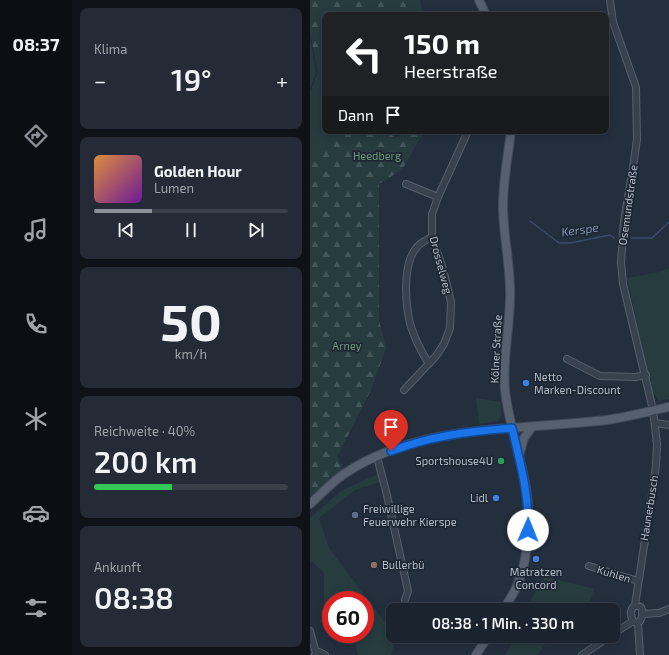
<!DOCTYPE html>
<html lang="de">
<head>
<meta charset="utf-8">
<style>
	:root { --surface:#1b232e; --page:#242b36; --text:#f1f3f6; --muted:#a0a4aa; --line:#39404a; --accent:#8c9099 }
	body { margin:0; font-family:"Exo 2",sans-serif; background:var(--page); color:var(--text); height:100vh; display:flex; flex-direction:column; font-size:15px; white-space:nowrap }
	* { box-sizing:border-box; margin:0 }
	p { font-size:13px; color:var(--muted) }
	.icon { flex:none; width:22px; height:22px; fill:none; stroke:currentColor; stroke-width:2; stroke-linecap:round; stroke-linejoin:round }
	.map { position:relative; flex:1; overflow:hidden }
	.drawer { display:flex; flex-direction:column; gap:8px; padding:8px; background:#0f1319; width:238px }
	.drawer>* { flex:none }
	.banner { position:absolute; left:12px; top:12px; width:287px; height:122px; border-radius:8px; box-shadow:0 2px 10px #0003,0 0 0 1px var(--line); background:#202124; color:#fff; overflow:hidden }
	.speed { position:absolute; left:12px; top:591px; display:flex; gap:8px; font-size:20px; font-weight:700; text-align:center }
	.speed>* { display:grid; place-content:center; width:52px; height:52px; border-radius:50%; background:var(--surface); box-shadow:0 2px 10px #0003,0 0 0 1px var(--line); line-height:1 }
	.speed .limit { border:6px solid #d22; background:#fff; color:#111 }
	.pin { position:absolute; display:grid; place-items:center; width:34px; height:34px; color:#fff; margin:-41px -17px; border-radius:50% 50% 50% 0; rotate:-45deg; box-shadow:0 0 4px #0007 }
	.pin .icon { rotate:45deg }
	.me { position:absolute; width:44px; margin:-22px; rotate:1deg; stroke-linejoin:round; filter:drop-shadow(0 0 3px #0008) }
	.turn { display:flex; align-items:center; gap:14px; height:84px; padding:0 16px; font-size:18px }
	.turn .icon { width:52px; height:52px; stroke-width:2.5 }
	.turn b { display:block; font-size:28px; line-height:34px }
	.then { display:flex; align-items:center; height:38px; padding:0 16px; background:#0003; gap:8px; font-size:15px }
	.big { font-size:30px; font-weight:600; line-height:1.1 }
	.drawer .widget { flex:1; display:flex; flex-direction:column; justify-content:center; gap:6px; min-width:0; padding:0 14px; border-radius:8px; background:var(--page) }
	.drawer .dial { align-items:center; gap:0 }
	.dial b { font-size:52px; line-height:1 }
	.song { display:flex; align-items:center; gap:12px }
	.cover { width:48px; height:48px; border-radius:6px; background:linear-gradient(135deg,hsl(30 70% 55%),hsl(280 70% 35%)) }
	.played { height:4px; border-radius:2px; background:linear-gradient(90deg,var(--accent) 30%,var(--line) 30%) }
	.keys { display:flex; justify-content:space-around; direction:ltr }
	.heat { display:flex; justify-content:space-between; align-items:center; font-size:22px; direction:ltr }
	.charge { height:6px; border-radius:3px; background:linear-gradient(90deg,#34c759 40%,var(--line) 0) }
	.trip { position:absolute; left:76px; top:603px; width:234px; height:40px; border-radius:8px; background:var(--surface); box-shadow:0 2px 10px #0003,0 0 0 1px var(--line); font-weight:600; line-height:40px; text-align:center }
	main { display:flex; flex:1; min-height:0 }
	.dock { display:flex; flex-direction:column; width:72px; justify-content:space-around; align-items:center; background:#0b0e12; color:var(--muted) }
	.dock .icon { width:28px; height:28px }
	.dock .selected { color:var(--accent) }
	.dock b { font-size:18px; color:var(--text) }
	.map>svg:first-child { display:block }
	.grass { fill:#263c3f }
	.forest { fill:url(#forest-firs) }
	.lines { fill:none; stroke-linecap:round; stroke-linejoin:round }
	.stream { stroke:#394c67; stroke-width:1.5 }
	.minor-casing { stroke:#565f6c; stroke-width:8 }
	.major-casing { stroke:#414a57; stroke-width:10 }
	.minor { stroke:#38414e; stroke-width:6 }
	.major { stroke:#56606e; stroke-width:8 }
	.route-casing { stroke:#114b97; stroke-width:10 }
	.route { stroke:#1a73e8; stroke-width:7 }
	.shop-dot { fill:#3f7fe0; stroke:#1d2633; stroke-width:1.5 }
	.leisure-dot { fill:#2e9e5b; stroke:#1d2633; stroke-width:1.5 }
	.service-dot { fill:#5c6f8a; stroke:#1d2633; stroke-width:1.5 }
	.education-dot { fill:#8d6e63; stroke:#1d2633; stroke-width:1.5 }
	.labels { text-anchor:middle; stroke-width:3.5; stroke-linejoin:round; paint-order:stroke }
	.park-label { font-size:11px; fill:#6b9a76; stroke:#1d2633 }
	.street-label { font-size:11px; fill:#b4bcc9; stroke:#1d2633 }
	.poi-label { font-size:11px; fill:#b4bcc9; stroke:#1d2633; text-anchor:start }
	.water-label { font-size:12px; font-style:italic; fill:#7c92b1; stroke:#1d2633 }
</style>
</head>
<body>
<main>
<nav class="dock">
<b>08:37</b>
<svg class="icon selected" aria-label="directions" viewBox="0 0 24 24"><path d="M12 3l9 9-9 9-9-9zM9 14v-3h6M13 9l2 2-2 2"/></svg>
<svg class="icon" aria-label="music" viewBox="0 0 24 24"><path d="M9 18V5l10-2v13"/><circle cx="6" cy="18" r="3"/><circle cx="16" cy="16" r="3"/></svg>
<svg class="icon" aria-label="phone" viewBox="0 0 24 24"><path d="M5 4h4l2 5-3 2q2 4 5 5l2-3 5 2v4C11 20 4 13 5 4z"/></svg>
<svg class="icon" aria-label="climate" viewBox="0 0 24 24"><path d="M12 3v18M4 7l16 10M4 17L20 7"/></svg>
<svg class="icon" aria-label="car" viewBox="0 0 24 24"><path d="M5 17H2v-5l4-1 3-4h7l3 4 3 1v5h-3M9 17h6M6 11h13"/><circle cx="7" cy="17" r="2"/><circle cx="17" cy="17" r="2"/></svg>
<svg class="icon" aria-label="filters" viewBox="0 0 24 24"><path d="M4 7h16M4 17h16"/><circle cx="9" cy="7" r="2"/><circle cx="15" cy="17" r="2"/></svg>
</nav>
<section class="drawer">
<div class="widget"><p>Klima</p>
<div class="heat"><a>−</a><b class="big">19°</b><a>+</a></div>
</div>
<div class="widget">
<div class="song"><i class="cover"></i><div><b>Golden Hour</b><p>Lumen</p></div></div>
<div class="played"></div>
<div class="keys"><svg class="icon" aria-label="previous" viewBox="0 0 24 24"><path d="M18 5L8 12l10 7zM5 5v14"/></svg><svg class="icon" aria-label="pause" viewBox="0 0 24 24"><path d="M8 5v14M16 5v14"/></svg><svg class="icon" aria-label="next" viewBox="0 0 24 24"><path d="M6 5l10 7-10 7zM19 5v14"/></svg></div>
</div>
<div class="widget dial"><b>50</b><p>km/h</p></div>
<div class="widget"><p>Reichweite · 40%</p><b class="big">200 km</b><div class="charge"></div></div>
<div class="widget"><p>Ankunft</p><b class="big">08:38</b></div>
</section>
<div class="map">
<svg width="359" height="655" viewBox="0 0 359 655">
	<defs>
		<pattern id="forest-firs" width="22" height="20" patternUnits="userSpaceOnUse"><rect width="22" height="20" fill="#263c3f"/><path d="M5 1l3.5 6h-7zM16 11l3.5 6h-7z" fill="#435659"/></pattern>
	</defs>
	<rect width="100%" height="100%" fill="#242f3e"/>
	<path class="grass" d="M 0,38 L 6,73 L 0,89 Z
		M 5,58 L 15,61 L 15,131 L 23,131 L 9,162 L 0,162 L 0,92 L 8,72 Z
		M 359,268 L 359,399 L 349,401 L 342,392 L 317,278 L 349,272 Z
		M 166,398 L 191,402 L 191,415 L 188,421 L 169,424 Z
		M 68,474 L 70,482 L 45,490 L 9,518 L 19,548 L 83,633 L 83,636 L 86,637 L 81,655 L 48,655 L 43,634 L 55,634 L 55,600 L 21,600 L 21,612 L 14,608 L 14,573 L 0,560 L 0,518 L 31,491 Z
		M 236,577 L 284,589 L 277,610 L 217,610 L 229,583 Z
		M 206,636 L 241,636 L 227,655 L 195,655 Z"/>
	<path class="forest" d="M 0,0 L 110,0 L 113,15 L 15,15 L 15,61 L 5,58 L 0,32 Z
		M 23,131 L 76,131 L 86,138 L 96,131 L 114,131 L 92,170 L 69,184 L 69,320 L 76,348 L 61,390 L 27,457 L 34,468 L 0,501 L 0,162 L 9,162 Z"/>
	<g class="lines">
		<path class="stream" d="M 220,221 L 249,243 L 260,243 L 300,235 L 304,238
			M 321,238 L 342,238 L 359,222"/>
		<defs>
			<path id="minor" d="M 300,0 L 303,22 L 326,87 L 327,139 L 323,168 L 314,221 L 311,262 L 313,284 L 343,410 L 347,444 L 346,465 L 343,488 L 325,605 C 320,609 320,615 323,621 L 328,623 C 333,619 333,612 331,607 L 325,605
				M 96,184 L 128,197
				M 257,359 L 290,376 L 326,377 L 336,375
				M 119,364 C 111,352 102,333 99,319 C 95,300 93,262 107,247 C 111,242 117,240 122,237
				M 94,390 L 126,356 L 134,344 L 140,328 L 141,302 L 133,269 L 122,237 L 122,214 L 128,197 L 158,131
				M 346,423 L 359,425
				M 67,457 L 76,491 L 98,591 L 95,600
				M 279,566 L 328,581
				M 332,614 L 349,613 L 359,609
				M 328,623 L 330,655
				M 0,631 L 6,653
				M 303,634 L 323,621
				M 5,655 L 6,653 L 9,652 L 15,655
				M 272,655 L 300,636"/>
			<path id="major" d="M 169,0 L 176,15
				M 209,456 L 214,438 L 222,427
				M 0,504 C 11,494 22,482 34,474 C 103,428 187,430 266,423 C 278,422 291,421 303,419 C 321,416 340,411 359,407
				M 193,610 C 198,602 203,595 207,586 C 221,553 221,507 213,473 C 207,446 198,418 195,390 C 192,359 200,328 200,297 C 201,266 193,236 193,206 C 193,181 198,156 201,131
				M 166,655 L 178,636"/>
		</defs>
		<use href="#minor" class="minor-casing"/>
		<use href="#major" class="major-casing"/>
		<use href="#minor" class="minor"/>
		<use href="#major" class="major"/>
	</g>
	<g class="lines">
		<defs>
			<path id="route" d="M 81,451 C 121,436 160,431 202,428 C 210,462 219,493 218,530"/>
		</defs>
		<use href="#route" class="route-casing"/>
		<use href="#route" class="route"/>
	</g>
	<g class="shop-dot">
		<circle cx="216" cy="383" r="4"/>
		<circle cx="186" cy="498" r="4"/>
		<circle cx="226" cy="559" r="4"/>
	</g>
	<circle class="leisure-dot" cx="191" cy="461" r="4"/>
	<circle class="service-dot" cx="45" cy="515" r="4"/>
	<circle class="education-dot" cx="64" cy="565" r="4"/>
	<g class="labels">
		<g class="park-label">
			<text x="67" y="160">Heedberg</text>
			<text x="37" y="350">Arney</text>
		</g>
		<g class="street-label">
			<text transform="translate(318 205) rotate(-82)" y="4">Osemundstraße</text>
			<text transform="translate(131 265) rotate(75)" y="4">Drosselweg</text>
			<text transform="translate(186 349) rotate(-87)" y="4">Kölner Straße</text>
			<text transform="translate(339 508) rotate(-81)" y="4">Haunerbusch</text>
			<text transform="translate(304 574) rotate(17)" y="4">Kuhlen</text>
		</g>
		<g class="poi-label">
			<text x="224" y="381">Netto<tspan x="224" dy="13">Marken-Discount</tspan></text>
			<text x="183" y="465" text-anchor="end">Sportshouse4U</text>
			<text x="178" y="502" text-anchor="end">Lidl</text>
			<text x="53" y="513">Freiwillige<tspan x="53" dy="13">Feuerwehr Kierspe</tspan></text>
			<text x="72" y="569">Bullerbü</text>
			<text x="226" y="576" text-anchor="middle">Matratzen<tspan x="226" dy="13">Concord</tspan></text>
		</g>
		<g class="water-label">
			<text transform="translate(270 230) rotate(-8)" y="4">Kerspe</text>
		</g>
	</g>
</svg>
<div class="speed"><div class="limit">60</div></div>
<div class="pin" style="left:81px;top:451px;background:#d93025"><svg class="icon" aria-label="arrive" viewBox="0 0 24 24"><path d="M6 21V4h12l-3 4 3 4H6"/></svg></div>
<svg class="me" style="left:218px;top:530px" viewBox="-20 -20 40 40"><circle r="19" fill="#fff"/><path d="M0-13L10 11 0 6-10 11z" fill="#1a73e8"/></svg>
<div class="trip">08:38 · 1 Min. · 330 m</div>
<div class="banner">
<div class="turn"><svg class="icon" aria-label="left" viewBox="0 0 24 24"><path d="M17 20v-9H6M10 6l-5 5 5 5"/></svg><div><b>150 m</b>Heerstraße</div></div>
<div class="then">Dann<svg class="icon" aria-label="arrive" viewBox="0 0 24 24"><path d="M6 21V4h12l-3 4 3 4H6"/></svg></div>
</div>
</div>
</main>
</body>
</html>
